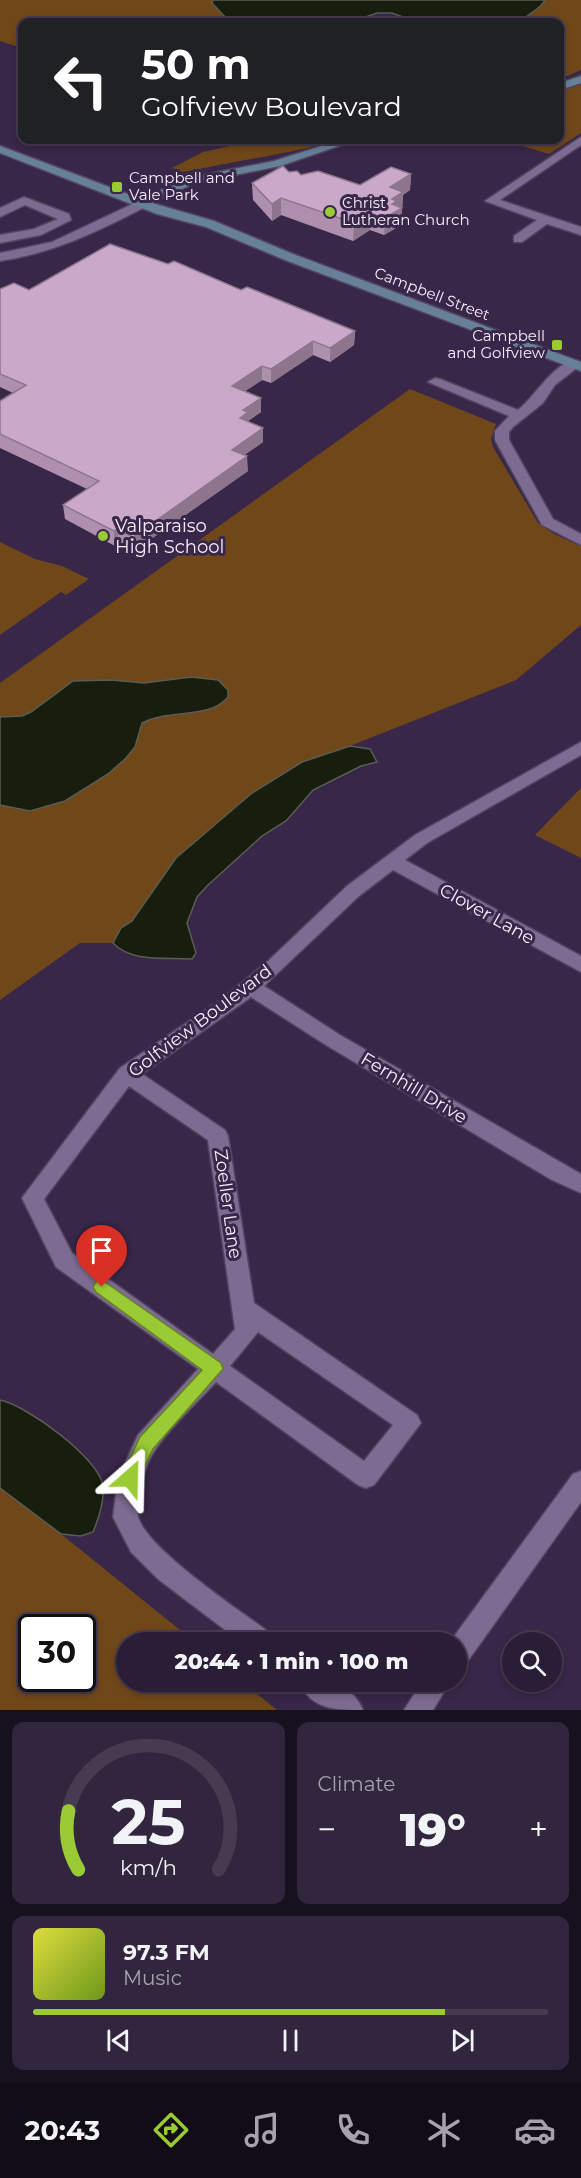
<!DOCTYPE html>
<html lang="en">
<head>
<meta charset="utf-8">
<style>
	:root { --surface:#2a1d36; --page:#32263e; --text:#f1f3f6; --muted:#a5a2ad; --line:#463b51; --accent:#9acb35 }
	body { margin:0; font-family:Montserrat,sans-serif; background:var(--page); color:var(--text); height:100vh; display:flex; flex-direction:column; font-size:22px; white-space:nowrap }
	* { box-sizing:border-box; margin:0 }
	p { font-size:20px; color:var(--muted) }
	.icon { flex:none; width:33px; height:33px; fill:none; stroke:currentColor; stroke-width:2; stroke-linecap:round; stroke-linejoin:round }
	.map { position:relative; height:1710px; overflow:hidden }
	.drawer { display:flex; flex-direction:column; gap:12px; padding:12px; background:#17101e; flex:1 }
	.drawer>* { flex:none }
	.banner { position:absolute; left:18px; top:18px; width:546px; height:126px; border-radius:12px; box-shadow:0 3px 9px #0003,0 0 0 2px var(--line); background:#202124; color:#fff; overflow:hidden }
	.fabs { position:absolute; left:502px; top:1632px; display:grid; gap:12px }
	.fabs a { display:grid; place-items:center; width:60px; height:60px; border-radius:50%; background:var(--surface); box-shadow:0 3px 9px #0003,0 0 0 2px var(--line); font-size:30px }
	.speed { position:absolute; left:18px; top:1614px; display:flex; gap:12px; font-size:30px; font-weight:700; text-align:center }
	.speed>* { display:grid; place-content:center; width:78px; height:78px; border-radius:50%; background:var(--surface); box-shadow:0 3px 9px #0003,0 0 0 2px var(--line); line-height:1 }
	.speed .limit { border:3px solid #111; border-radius:9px; background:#fff; color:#111 }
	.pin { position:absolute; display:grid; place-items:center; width:51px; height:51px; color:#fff; margin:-62px -26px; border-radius:50% 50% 50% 0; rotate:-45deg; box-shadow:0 0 6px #0007 }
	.pin .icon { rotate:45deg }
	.me { position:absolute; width:66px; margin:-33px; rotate:25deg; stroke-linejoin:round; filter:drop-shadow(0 0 4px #0008) }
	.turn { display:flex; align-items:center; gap:21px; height:126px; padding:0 24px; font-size:27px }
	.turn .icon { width:78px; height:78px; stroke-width:2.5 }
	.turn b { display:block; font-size:42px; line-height:51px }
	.big { font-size:45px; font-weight:800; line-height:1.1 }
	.drawer .tile { flex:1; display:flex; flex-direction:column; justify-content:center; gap:9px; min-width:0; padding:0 21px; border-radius:12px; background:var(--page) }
	.drawer .dial { align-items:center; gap:0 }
	.dial svg { height:156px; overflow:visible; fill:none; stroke:var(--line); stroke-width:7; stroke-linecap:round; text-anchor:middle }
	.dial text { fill:var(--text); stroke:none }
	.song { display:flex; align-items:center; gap:18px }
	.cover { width:72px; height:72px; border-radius:9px; background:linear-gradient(135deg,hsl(60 70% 55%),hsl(80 70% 35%)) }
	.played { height:6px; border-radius:3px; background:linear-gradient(90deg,var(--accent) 80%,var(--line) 80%) }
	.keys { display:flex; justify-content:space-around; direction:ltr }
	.heat { display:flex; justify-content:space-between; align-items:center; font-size:33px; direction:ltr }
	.drawer .tiles { flex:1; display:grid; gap:12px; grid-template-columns:1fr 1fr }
	.tile:last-child { grid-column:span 2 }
	.trip { position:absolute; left:116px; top:1632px; width:351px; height:60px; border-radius:30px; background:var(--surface); box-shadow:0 3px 9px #0003,0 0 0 2px var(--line); font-weight:800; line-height:60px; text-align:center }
	.menu { display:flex; height:96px; justify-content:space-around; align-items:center; background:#110c16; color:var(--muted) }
	.menu .icon { width:42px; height:42px }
	.menu .active { color:var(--accent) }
	.menu b { font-size:27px; color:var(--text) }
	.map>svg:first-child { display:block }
	.green { fill:#6f4719; fill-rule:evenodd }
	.water { fill:#171e0d; stroke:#5a5c55; stroke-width:1.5 }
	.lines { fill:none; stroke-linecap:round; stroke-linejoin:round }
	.street-casing { stroke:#52445f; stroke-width:3 }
	.secondary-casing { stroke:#52445f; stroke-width:3 }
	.street { fill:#7d6b91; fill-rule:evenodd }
	.secondary { fill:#658097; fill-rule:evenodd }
	.wall { fill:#ae90ae }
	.shaded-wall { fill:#8d768d }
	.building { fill:#caa8ca; stroke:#8d768d; stroke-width:1.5 }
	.route { fill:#9acb35; stroke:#648422; stroke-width:1.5 }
	.poi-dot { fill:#9acb35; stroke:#382748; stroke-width:2 }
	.labels { text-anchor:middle; stroke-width:6; stroke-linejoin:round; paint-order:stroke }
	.far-poi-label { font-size:15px; fill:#f5edfe; stroke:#382748; text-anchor:start }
	.far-street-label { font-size:15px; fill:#f5edfe; stroke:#382748 }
	.poi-label { font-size:18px; fill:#f5edfe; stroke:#382748; text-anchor:start }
	.street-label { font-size:18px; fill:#f5edfe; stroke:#382748 }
</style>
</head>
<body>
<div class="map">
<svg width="581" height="1710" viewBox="0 0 581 1710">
	<rect width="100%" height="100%" fill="#382748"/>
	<path class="green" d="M 0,0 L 213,0 L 212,3 L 230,22 L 22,22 L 22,48 L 0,41 Z
		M 545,0 L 581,0 L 581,70 L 560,79 L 560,22 L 521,22 C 528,13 540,10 545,0 Z
		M 581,84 L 581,133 L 549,154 L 503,140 L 560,140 L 560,91 Z
		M 257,140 L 333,140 L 304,149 L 183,172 L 172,168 L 203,152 Z
		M 410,389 L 496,424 L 491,439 L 493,447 L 538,523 L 554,534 L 581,546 L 581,625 L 516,680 L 350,746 L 302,762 L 252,793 L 176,858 L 155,892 L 132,921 L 121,928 L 113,943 L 80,943 L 0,1000 L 0,683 Z
		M 0,542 L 35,559 L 62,566 L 89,579 L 66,595 L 61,592 L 0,635 Z
		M 581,788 L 581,858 L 535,835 Z
		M 0,1488 L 61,1534 L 195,1642 L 126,1642 L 126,1682 L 242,1682 L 277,1710 L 0,1710 ZM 32,1628 L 82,1628 L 82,1678 L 32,1678 Z"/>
	<path class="water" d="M 213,0 L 545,0 C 540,10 528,13 521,22 L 417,22 L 392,13 L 377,13 L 351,22 L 230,22 L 212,3 Z
		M 191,677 L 218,680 L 228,690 L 228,697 C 209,720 171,708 142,723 L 135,747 L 126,758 L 108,774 L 65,801 L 30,811 L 0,805 L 0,717 L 22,716 L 31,712 L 73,681 L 111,680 L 144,683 Z
		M 350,746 L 370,749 L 377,762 L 361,766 L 313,790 L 286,821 L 262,836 L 207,886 L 197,897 L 187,923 L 196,953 L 192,959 C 166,957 132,963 113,943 L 121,928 L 132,921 L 176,858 L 252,793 L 302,762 Z
		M 0,1400 C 26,1405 101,1459 103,1487 C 104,1502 99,1518 93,1532 L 81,1536 L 61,1534 L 0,1488 Z"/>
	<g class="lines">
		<defs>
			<path id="street" d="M 581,137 L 581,145 L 500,200 L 581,227 L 581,235 L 547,224 L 522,242 L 514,242 L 514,236 L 537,220 L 485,201 Z
				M 24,197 L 69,214 L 71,220 L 41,235 L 0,243 L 0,235 L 34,229 L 58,219 L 25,205 L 0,217 L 0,208 Z
				M 143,199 L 149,203 L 147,206 C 99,231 54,253 0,261 L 0,253 L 52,242 Z
				M 573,360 L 578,361 L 578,367 L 555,385 L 543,403 L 513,427 L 509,432 L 509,440 L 553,519 L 581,534 L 581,545 L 542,525 L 495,440 L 495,431 L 509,416 L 428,382 L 435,378 L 440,379 L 518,410 C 535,396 552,366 573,360 Z
				M 581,742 L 581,755 L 427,843 L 405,860 L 581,956 L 581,972 L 393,870 L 359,896 L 264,986 L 340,1035 L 581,1174 L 581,1193 L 552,1180 L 326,1045 L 251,997 L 142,1074 L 225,1130 L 228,1136 L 254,1303 L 417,1415 L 421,1423 L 374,1485 L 366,1488 L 358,1485 L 216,1382 C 196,1404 171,1426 155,1450 C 146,1463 134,1500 138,1516 C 145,1548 241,1611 270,1633 L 274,1642 L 241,1642 L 158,1579 L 131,1552 L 113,1517 L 118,1478 L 138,1435 L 198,1369 L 56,1267 L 22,1198 L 120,1068 L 219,1001 L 266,963 L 347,886 L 415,835 ZM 129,1086 L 208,1140 L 235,1329 L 213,1354 L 72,1253 L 44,1199 ZM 258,1332 L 393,1425 L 364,1461 L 230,1366 Z
				M 581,1471 L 581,1502 L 465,1665 L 456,1669 L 456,1642 L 450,1642 L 573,1474 Z
				M 299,1682 C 324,1679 352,1683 363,1710 C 337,1710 311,1710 299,1682 Z
				M 422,1682 L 450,1682 L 433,1710 L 404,1710 Z"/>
			<path id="secondary" d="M 581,76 L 581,83 L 560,90 L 560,83 Z
				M 340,140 L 356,140 L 280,166 L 195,183 L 152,203 L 214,221 L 293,254 L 581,362 L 581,371 L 285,260 L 206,227 L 157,214 L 0,153 L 0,146 L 141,199 L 188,178 L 274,161 Z"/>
		</defs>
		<use href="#street" class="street-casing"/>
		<use href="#secondary" class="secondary-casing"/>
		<use href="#street" class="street"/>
		<use href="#secondary" class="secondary"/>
	</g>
	<path class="wall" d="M 289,172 L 360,185 L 411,174 L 410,190 L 403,195 L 401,225 L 384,235 L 370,230 L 353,241 L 281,215 L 272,221 L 253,200 L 252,183 Z
		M 0,289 L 241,290 L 355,331 L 354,345 L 330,362 L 313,355 L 271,383 L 262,380 L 245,391 L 261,412 L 248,421 L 263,442 L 244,455 L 248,471 L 134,551 L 119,544 L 115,546 L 65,519 L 63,505 L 87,489 L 0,448 L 0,401 L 13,393 L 0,387 Z"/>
	<path class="shaded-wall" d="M 411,174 L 410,190 L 403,195 L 401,225 L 384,235 L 385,218 L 390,187 Z
		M 281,198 L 281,215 L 272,221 L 272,204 Z
		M 370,213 L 370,230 L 353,241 L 354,223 Z
		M 355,331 L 354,345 L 330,362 L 330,348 Z
		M 313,341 L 313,355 L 271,383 L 271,369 Z
		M 262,366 L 262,380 L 232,400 L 232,386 Z
		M 261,398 L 261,412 L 248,421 L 240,418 L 243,410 Z
		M 263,428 L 263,442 L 232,464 L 232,450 Z
		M 247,456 L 248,471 L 134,551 L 133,537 Z
		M 117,529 L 119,544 L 115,546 L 114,531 Z"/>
	<path class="building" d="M 283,166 L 289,172 L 297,171 L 301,175 L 318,171 L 360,185 L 391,167 L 411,174 L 390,187 L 403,192 L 392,199 L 397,201 L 392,204 L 402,208 L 385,218 L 370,213 L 354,223 L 281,198 L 272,204 L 252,183 Z
		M 110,244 L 168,264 L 174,261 L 241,290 L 247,287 L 355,331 L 330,348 L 313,341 L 271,369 L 262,366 L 232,386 L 261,398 L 243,410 L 248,412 L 240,418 L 263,428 L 232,450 L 247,456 L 133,537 L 117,529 L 114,531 L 63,505 L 99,481 L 0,434 L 0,401 L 26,385 L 0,374 L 0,289 L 14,283 L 29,290 Z"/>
	<path class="route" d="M 102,1280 L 221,1363 L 223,1369 L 153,1449 L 136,1484 L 130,1487 L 123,1484 L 121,1478 L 140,1437 L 202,1370 L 96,1292 L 93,1287 L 96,1282 Z"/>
	<g class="poi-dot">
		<rect x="111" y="181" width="12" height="12" rx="3"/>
		<circle cx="330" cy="212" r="6"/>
		<rect x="551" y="339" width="12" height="12" rx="3"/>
		<circle cx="103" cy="536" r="6"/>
	</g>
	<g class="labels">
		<g class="far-poi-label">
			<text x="129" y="183">Campbell and<tspan x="129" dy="17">Vale Park</tspan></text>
			<text x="342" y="208">Christ<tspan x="342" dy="17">Lutheran Church</tspan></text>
			<text x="545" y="341" text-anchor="end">Campbell<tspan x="545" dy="17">and Golfview</tspan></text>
		</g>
		<g class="far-street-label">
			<text transform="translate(432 294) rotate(21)" y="5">Campbell Street</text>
		</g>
		<g class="poi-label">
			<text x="115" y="532">Valparaiso<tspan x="115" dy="21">High School</tspan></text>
		</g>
		<g class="street-label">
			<text transform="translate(487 914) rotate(29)" y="6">Clover Lane</text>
			<text transform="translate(200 1021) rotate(-37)" y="6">Golfview Boulevard</text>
			<text transform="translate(414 1088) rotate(31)" y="6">Fernhill Drive</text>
			<text transform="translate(228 1204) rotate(82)" y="6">Zoeller Lane</text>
		</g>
	</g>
</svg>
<div class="fabs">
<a><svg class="icon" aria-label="search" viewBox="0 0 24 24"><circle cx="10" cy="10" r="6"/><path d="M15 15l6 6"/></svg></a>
</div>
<div class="speed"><div class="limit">30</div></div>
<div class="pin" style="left:102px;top:1287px;background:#d93025"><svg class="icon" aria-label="arrive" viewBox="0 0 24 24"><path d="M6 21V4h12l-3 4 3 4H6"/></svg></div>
<svg class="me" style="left:130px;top:1478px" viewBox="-20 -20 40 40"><path d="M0-17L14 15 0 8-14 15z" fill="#9acb35" stroke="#fff" stroke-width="4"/></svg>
<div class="trip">20:44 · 1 min · 100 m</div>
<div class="banner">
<div class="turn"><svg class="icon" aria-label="left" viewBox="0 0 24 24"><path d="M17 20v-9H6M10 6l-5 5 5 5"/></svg><div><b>50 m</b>Golfview Boulevard</div></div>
</div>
</div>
<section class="drawer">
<div class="tiles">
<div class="tile dial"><svg viewBox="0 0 100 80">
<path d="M14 69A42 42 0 1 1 86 69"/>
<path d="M14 69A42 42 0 0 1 9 39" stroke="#9acb35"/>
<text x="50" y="56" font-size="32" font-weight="700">25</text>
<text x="50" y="72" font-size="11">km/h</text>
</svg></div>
<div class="tile"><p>Climate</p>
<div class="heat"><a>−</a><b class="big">19°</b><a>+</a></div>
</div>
<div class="tile">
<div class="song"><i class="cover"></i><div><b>97.3 FM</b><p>Music</p></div></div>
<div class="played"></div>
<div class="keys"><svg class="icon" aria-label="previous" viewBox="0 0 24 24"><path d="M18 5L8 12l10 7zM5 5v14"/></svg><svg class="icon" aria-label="pause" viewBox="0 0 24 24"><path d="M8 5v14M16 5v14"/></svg><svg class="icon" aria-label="next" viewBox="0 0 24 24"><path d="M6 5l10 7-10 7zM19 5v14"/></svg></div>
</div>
</div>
</section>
<nav class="menu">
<b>20:43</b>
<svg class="icon active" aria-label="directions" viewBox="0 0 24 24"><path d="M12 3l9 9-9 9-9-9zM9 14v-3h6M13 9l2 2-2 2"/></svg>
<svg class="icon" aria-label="music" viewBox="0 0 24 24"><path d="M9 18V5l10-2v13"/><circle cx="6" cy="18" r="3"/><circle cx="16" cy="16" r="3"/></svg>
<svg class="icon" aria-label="phone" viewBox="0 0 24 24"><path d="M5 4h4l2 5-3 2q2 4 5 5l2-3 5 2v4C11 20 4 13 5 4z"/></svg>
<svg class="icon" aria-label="climate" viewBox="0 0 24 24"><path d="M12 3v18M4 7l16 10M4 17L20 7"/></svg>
<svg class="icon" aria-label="car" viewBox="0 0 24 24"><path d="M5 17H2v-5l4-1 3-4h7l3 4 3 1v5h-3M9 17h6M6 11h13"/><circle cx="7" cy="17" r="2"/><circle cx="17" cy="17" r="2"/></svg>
</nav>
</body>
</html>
